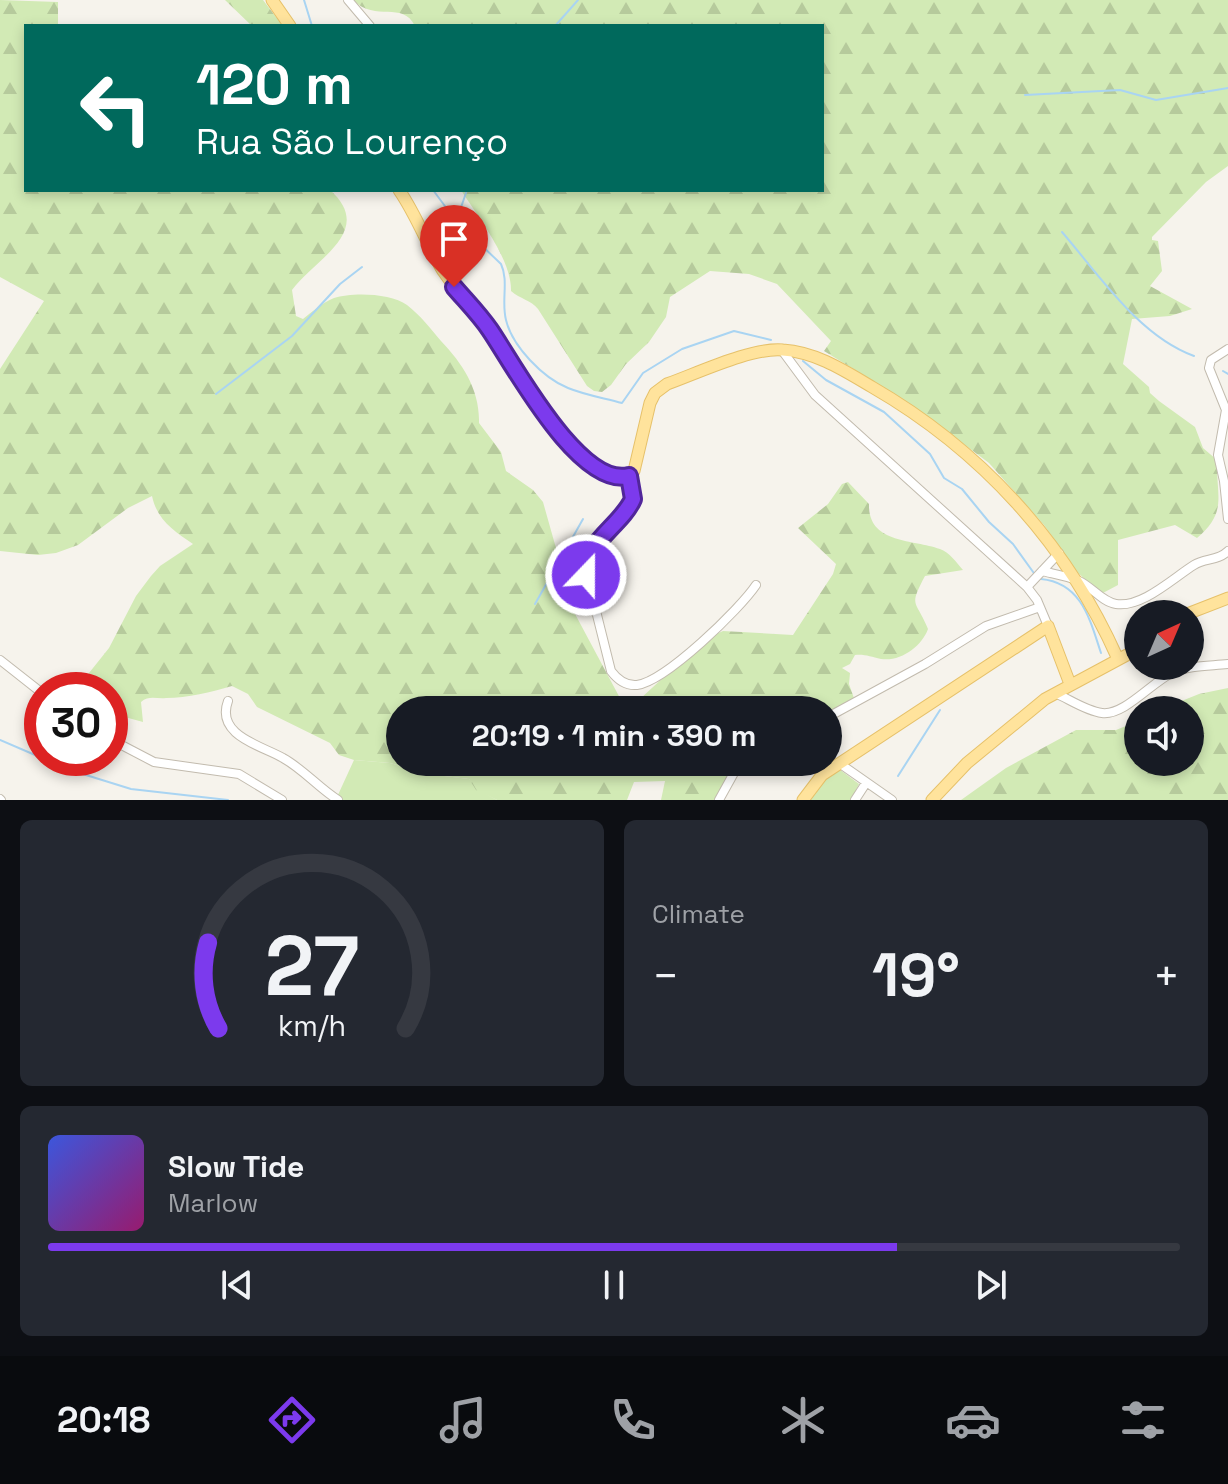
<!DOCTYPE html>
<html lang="en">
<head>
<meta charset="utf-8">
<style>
	:root { --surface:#171b24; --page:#242831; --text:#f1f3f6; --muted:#9ea1a6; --line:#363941; --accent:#7c3aed }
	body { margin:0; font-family:"Space Grotesk",sans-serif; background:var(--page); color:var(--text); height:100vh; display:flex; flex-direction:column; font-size:30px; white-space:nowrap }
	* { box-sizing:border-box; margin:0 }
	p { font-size:26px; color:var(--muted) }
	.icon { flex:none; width:44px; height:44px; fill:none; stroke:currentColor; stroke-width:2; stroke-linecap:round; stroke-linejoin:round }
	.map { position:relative; height:800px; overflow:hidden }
	.details { display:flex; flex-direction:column; gap:20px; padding:20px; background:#0d0f14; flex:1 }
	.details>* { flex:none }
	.guide { position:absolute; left:24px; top:24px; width:800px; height:168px; border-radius:0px; box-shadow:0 4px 12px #0003; background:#00695c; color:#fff; overflow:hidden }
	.needle { width:52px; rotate:44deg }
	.fabs { position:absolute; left:1124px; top:600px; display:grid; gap:16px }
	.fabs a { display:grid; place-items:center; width:80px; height:80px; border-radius:50%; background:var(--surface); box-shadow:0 4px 12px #0003; font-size:40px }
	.speed { position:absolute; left:24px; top:672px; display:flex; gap:16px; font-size:40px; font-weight:700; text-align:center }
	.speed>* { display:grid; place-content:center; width:104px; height:104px; border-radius:50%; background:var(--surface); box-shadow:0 4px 12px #0003; line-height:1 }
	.speed .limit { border:12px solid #d22; background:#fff; color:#111 }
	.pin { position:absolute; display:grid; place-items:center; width:68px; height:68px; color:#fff; margin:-82px -34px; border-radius:50% 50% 50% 0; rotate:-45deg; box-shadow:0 0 8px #0007 }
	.pin .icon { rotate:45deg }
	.me { position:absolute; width:88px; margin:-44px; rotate:22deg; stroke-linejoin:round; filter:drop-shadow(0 0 6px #0008) }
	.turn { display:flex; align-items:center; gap:28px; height:168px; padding:0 40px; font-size:36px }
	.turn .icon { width:104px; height:104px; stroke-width:2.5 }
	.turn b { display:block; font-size:56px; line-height:68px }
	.big { font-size:60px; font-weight:700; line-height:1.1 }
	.details .card { flex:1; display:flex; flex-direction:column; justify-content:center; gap:12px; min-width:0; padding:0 28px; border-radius:12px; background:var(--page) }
	.details .dial { align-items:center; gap:0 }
	.dial svg { height:208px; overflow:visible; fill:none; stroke:var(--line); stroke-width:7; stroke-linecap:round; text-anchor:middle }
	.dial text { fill:var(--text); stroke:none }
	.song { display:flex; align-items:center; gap:24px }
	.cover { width:96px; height:96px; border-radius:12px; background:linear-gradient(135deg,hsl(230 70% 55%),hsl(320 70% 35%)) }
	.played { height:8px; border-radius:4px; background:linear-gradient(90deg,var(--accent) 75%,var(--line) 75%) }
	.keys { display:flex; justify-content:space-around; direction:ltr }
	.heat { display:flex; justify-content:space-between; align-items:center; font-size:44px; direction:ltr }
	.details .tiles { flex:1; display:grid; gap:20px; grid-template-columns:1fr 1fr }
	.card:last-child { grid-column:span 2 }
	.trip { position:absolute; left:386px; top:696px; width:456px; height:80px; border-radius:40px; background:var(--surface); box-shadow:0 4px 12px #0003; font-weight:700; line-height:80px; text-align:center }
	.tab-bar { display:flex; height:128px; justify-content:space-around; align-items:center; background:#090b0e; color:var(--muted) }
	.tab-bar .icon { width:56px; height:56px }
	.tab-bar .on { color:var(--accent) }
	.tab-bar b { font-size:36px; color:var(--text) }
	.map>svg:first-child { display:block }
	.green { fill:#d2eab5 }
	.forest { fill:url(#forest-firs) }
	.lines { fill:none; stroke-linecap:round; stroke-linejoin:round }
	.stream { stroke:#a9d4f2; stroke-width:2 }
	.minor-casing { stroke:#c2bbae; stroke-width:10 }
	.major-casing { stroke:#e6c16a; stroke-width:13 }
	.minor { stroke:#fff; stroke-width:8 }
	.major { stroke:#ffe39c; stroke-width:11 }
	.route-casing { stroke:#51269a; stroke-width:20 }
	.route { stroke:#7c3aed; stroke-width:14 }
</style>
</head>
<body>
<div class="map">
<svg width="1228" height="800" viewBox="0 0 1228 800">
	<defs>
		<pattern id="forest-firs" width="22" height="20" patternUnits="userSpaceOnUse" patternTransform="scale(2)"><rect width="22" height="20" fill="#d2eab5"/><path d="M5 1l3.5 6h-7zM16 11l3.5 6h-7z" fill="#b6ca9c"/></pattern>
	</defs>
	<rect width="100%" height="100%" fill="#f6f3ec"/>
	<path class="green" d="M 354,760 L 390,763 L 428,774 L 469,779 L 484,793 L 497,800 L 342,800 L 337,797 Z
		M 839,769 L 859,784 L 851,800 L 809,800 L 822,779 Z"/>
	<path class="forest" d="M 0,0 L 58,2 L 58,26 L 26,26 L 26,190 L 330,190 C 376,231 315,259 292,290 L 296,316 L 303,319 C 313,311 322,303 334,298 C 352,292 391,293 407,305 C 420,315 431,329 441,341 C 463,364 480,390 479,423 L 501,452 L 506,471 L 533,490 L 543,502 L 574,612 L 621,700 L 631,702 L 640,699 L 705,639 L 723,631 L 793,635 L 833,574 L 836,564 L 798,528 L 828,504 L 842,484 L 848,482 L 869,504 C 868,544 912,539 940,549 C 949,552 957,563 963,570 L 925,576 C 908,608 916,599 928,629 C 922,646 901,662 881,659 C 871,657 865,654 855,655 L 850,664 L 842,668 L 850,673 L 849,684 L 855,701 L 828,716 L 828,710 L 400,710 L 400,762 L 736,762 L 718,800 L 661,800 L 665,781 L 634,782 L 627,800 L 497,800 L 476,790 L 469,779 L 428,774 L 390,763 L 354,760 L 339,755 L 330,743 L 257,707 L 248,694 L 232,686 C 211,692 188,698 166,698 C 156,699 149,695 141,702 L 143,722 L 110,713 L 110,690 L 80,690 L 77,688 L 109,648 L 136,596 L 151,576 L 160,566 L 193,544 C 174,531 157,520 152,496 L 128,508 L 78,545 L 56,553 L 38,555 L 0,551 L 0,369 L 44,301 L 0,277 Z
		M 225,0 L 263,0 L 283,26 L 252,26 Z
		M 353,0 L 1228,0 L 1228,166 L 1206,182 L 1152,237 L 1152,240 L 1158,241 L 1162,271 L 1150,286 L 1192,309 L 1170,316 L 1132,319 L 1123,364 L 1149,387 L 1150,393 L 1159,401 L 1195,427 L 1203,448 L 1217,460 C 1216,496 1228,512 1197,538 L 1175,525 L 1118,540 L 1118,585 L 1101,594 L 1077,572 L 1044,525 L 989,463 L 909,403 L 824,351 L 831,341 L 777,284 L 749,274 L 710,271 L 670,297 L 666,317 L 649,342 L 626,364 L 611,385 L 602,392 L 594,391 L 587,386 L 538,309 C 531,300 520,299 511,291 C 512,260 478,217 461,190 L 822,190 L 822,26 L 415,26 C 402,0 376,23 353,0 Z
		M 1228,688 L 1228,800 L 961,800 L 1006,768 L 1076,730 L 1116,730 L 1138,721 L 1138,762 L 1190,762 L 1190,710 L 1159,710 L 1199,694 Z"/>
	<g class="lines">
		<path class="stream" d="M 304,0 L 312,26
			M 555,26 L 578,0
			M 1025,95 L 1120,90 L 1156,100 L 1228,88
			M 433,190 L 456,221 L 501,264 C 509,281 501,301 506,320 C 512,346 543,378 568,388 C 585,395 604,398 622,403 L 643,373 L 682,349 L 734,331 L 771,340
			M 457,219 L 467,190
			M 1062,232 C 1100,276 1139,336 1194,356
			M 454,233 L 464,230
			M 803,361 L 826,380 L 884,412 L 930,454 L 944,478 L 962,489 L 989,522 L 1013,544 L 1036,576
			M 1223,371 L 1228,374
			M 216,394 L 292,336 L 340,284 L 362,267
			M 1041,579 C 1082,583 1090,620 1101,653
			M 535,604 L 583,519
			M 0,740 L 42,758
			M 42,758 L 57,766 L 131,789 L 228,800
			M 898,776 L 940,710"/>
		<defs>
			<path id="minor" d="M 348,0 L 370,26
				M 781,349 L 815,395 L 1027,587 L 1037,600 L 1048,626
				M 1228,349 L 1211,360 L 1209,368 L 1226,410 L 1218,455 L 1224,481 L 1228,519
				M 629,476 C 645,524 592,528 585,567 L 611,671 C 617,679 626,686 637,685 C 666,681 740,609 756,585
				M 1042,571 C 1054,574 1067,576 1079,581 C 1091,586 1102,602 1116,604 C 1142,608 1173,578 1194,565 C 1205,558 1218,561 1228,551
				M 1027,587 L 1059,553
				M 0,660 L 42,693
				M 1055,693 C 1069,699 1086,711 1102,713 C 1124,716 1152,682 1172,673 C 1189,665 1210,666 1228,664
				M 228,701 C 215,736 263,746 283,758 C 303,769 319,788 338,800
				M 828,717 L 925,664 L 986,626 L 1040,607
				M 110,739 L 154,762 L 239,774 L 282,800
				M 839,763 L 892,800
				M 0,799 L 1,800
				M 719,800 L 740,762
				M 855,800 L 866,783"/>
			<path id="major" d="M 272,0 L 290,26
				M 399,190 C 417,216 427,245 443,271 C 457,292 475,309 489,329 C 516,367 573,475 621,478 L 634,471 L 650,403 L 655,393 L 667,384 C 698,373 752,347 783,350 C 816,352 845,371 872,387 C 981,450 1066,543 1117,657
				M 1187,614 L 1228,598
				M 803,800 L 822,775 L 1048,626 L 1070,684
				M 932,800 L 967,763 L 1045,699 L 1138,649"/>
		</defs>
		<use href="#minor" class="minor-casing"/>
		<use href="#major" class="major-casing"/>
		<use href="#minor" class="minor"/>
		<use href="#major" class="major"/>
	</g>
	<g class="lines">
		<defs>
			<path id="route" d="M 454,287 C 466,301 479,314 490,330 C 514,365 579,488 629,476 L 633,499 C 622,525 582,544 586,575"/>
		</defs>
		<use href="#route" class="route-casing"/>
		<use href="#route" class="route"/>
	</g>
</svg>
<div class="fabs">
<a><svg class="needle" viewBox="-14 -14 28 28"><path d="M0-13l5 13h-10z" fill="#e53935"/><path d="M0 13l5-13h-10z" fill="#9ea1a6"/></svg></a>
<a><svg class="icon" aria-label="sound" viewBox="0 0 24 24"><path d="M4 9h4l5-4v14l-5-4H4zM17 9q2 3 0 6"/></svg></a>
</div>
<div class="speed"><div class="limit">30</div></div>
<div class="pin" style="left:454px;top:287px;background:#d93025"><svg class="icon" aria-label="arrive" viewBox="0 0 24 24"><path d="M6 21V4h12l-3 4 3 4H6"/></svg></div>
<svg class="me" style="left:586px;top:575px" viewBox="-20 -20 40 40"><circle r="17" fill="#7c3aed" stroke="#fff" stroke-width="3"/><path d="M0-11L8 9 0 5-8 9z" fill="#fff"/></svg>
<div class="trip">20:19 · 1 min · 390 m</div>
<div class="guide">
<div class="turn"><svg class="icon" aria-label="left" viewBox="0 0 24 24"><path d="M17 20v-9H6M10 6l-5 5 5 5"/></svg><div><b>120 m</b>Rua São Lourenço</div></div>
</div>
</div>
<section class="details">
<div class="tiles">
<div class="card dial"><svg viewBox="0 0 100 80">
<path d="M14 69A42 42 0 1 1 86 69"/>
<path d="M14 69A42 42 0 0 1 10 36" stroke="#7c3aed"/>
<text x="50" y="56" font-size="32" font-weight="700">27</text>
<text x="50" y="72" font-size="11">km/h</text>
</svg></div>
<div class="card"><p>Climate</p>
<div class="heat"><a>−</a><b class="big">19°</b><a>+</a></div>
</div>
<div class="card">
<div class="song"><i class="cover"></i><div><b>Slow Tide</b><p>Marlow</p></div></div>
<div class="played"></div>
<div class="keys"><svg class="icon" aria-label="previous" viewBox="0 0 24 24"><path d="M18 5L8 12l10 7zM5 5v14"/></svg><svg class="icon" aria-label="pause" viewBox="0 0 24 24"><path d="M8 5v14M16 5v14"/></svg><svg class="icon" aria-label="next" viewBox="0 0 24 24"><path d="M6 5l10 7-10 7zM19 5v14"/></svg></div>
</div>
</div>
</section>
<nav class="tab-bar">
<b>20:18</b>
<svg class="icon on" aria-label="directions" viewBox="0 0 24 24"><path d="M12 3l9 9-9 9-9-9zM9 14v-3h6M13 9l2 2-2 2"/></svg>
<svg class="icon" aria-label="music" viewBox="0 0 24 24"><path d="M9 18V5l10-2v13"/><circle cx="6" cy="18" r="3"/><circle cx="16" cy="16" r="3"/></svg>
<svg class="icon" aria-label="phone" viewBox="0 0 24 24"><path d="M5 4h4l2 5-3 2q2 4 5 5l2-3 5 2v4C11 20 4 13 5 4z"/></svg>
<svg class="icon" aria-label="climate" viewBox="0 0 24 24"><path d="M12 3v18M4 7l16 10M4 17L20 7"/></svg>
<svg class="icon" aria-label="car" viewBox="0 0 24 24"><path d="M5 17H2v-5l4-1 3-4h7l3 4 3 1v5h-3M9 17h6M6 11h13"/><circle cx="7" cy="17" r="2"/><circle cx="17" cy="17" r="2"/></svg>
<svg class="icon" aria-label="filters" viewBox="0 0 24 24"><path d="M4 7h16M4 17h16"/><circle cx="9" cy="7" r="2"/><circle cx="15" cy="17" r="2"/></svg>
</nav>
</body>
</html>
